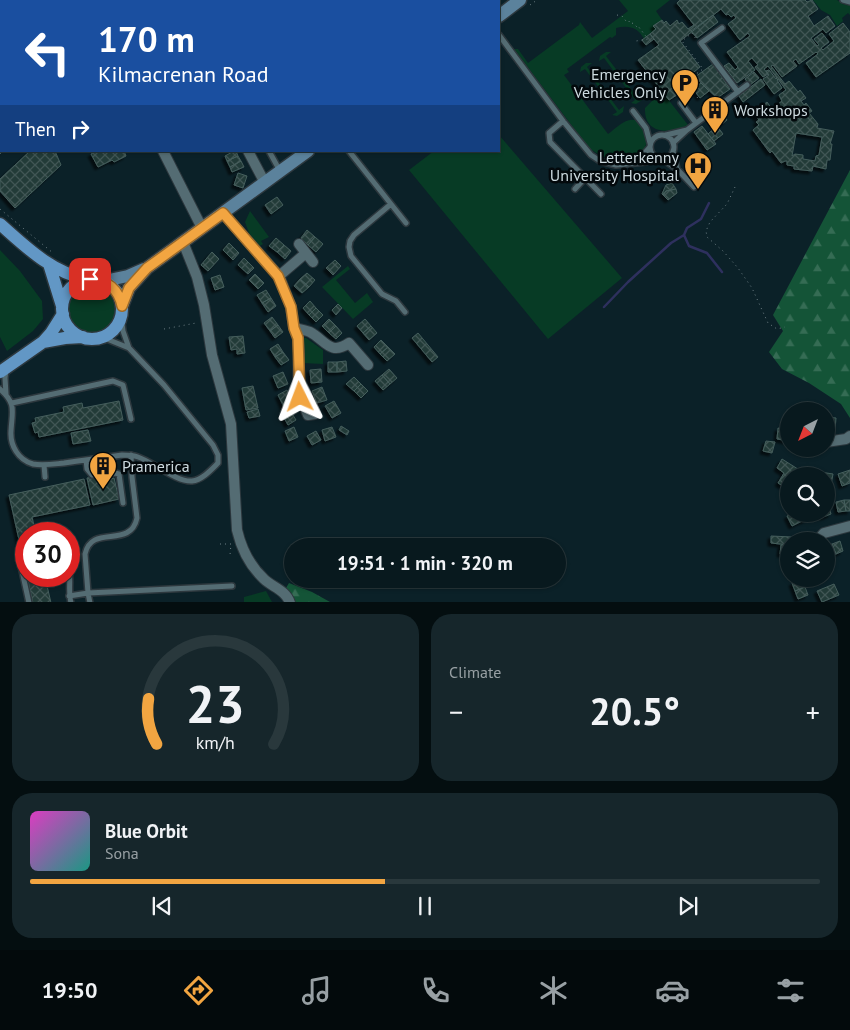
<!DOCTYPE html>
<html lang="en">
<head>
<meta charset="utf-8">
<style>
	:root { --surface:#08191e; --page:#16262b; --text:#f1f3f6; --muted:#98a0a4; --line:#29383c; --accent:#f2a541 }
	body { margin:0; font-family:"PT Sans",sans-serif; background:var(--page); color:var(--text); height:100vh; display:flex; flex-direction:column; font-size:19px; white-space:nowrap }
	* { box-sizing:border-box; margin:0 }
	p { font-size:16px; color:var(--muted) }
	.icon { flex:none; width:28px; height:28px; fill:none; stroke:currentColor; stroke-width:2; stroke-linecap:round; stroke-linejoin:round }
	.map { position:relative; height:602px; overflow:hidden }
	.sheet { display:flex; flex-direction:column; gap:12px; padding:12px; background:#040e10; flex:1 }
	.sheet>* { flex:none }
	.guide { position:absolute; left:0px; top:0px; width:500px; height:152px; box-shadow:0 1px 4px #0004,0 0 0 1px var(--line); background:#1a4fa0; color:#fff; overflow:hidden }
	.needle { width:32px; rotate:222deg }
	.buttons { position:absolute; left:780px; top:402px; display:grid; gap:10px }
	.buttons a { display:grid; place-items:center; width:55px; height:55px; border-radius:50%; background:var(--surface); box-shadow:0 1px 4px #0004,0 0 0 1px var(--line); font-size:25px }
	.speed { position:absolute; left:15px; top:522px; display:flex; gap:10px; font-size:25px; font-weight:700; text-align:center }
	.speed>* { display:grid; place-content:center; width:65px; height:65px; border-radius:50%; background:var(--surface); box-shadow:0 1px 4px #0004,0 0 0 1px var(--line); line-height:1 }
	.speed .limit { border:8px solid #d22; background:#fff; color:#111 }
	.pin { position:absolute; display:grid; place-items:center; width:42px; height:42px; color:#fff; margin:-21px; border-radius:10px; box-shadow:0 2px 8px #0006 }
	.me { position:absolute; width:55px; margin:-28px; rotate:357deg; stroke-linejoin:round; filter:drop-shadow(0 0 4px #0008) }
	.turn { display:flex; align-items:center; gap:18px; height:105px; padding:0 15px; font-size:22px }
	.turn .icon { width:65px; height:65px; stroke-width:2.5 }
	.turn b { display:block; font-size:35px; line-height:42px }
	.then { display:flex; align-items:center; height:48px; padding:0 15px; background:#0003; gap:10px; font-size:19px }
	.big { font-size:38px; font-weight:700; line-height:1.1 }
	.sheet .widget { flex:1; display:flex; flex-direction:column; justify-content:center; gap:8px; min-width:0; padding:0 18px; border-radius:20px; background:var(--page) }
	.sheet .dial { align-items:center; gap:0 }
	.dial svg { height:130px; overflow:visible; fill:none; stroke:var(--line); stroke-width:7; stroke-linecap:round; text-anchor:middle }
	.dial text { fill:var(--text); stroke:none }
	.song { display:flex; align-items:center; gap:15px }
	.cover { width:60px; height:60px; border-radius:8px; background:linear-gradient(135deg,hsl(310 70% 55%),hsl(170 70% 35%)) }
	.played { height:5px; border-radius:2px; background:linear-gradient(90deg,var(--accent) 45%,var(--line) 45%) }
	.keys { display:flex; justify-content:space-around; direction:ltr }
	.heat { display:flex; justify-content:space-between; align-items:center; font-size:28px; direction:ltr }
	.sheet .tiles { flex:1; display:grid; gap:12px; grid-template-columns:1fr 1fr }
	.widget:last-child { grid-column:span 2 }
	.trip { position:absolute; left:284px; top:538px; width:282px; height:50px; border-radius:25px; background:var(--surface); box-shadow:0 1px 4px #0004,0 0 0 1px var(--line); font-weight:700; line-height:50px; text-align:center }
	.dock { display:flex; height:80px; justify-content:space-around; align-items:center; background:#030a0c; color:var(--muted) }
	.dock .icon { width:35px; height:35px }
	.dock .active { color:var(--accent) }
	.dock b { font-size:22px; color:var(--text) }
	.map>svg:first-child { display:block }
	.green { fill:#073b25 }
	.forest { fill:url(#forest-firs) }
	.lines { fill:none; stroke-linecap:round; stroke-linejoin:round }
	.stream { stroke:#2e305e; stroke-width:2.5 }
	.building { fill:url(#building-cross-hatch); stroke:#455e5c; fill-rule:evenodd; filter:url(#shadow) }
	.service-casing { stroke:#2d383e; stroke-width:8 }
	.minor-casing { stroke:#2d383e; stroke-width:12 }
	.secondary-casing { stroke:#2d383e; stroke-width:15 }
	.primary-casing { stroke:#2d383e; stroke-width:15 }
	.path { stroke:#6f8086; stroke-width:1; stroke-dasharray:1 4; stroke-linecap:butt }
	.service { stroke:#546c73; stroke-width:5 }
	.minor { stroke:#546c73; stroke-width:10 }
	.secondary { stroke:#5b829c; stroke-width:12 }
	.primary { stroke:#6297c5; stroke-width:12 }
	.route-casing { stroke:#9d6b2a; stroke-width:12 }
	.route { stroke:#f2a541; stroke-width:9 }
	.labels { text-anchor:middle; stroke-width:5; stroke-linejoin:round; paint-order:stroke }
	.poi-label { font-size:16px; fill:#cddadf; stroke:#03090c; text-anchor:end }
</style>
</head>
<body>
<div class="map">
<svg width="850" height="603" viewBox="0 0 850 603">
	<defs>
		<pattern id="forest-firs" width="22" height="20" patternUnits="userSpaceOnUse" patternTransform="scale(1.25)"><rect width="22" height="20" fill="#145437"/><path d="M5 1l3.5 6h-7zM16 11l3.5 6h-7z" fill="#356c54"/></pattern>
		<pattern id="building-cross-hatch" width="8" height="8" patternUnits="userSpaceOnUse" patternTransform="scale(1.25)"><rect width="8" height="8" fill="#223a38"/><path d="M0 0l8 8M0 8l8-8" fill="none" stroke="#415654"/></pattern>
		<filter id="shadow"><feDropShadow dx="-3" dy="3" stdDeviation="1" flood-color="#0009"/></filter>
	</defs>
	<rect width="100%" height="100%" fill="#0b2128"/>
	<path class="green" d="M 619,0 L 670,0 L 656,11 L 662,20 L 653,26 L 656,29 L 644,39 C 638,27 628,25 616,28 L 616,35 L 612,38 L 610,37 L 567,69 L 569,72 L 564,75 L 608,134 C 617,128 626,116 638,121 C 641,126 645,132 646,138 C 647,144 645,149 642,153 C 627,168 602,159 588,147 L 514,49 L 518,49 L 528,63 L 579,25 L 580,22 L 592,38 L 628,11 Z
		M 813,0 L 837,0 L 843,4 L 850,5 L 850,15 L 848,13 L 842,18 L 843,21 L 837,26 L 830,15 L 821,10 Z
		M 606,52 L 611,52 L 606,56 L 638,98 L 643,94 L 642,100 L 636,104 L 631,103 L 635,100 L 604,58 L 599,61 L 600,56 Z
		M 586,63 L 592,63 L 587,67 L 619,110 L 624,106 L 623,112 L 617,116 L 612,115 L 617,112 L 585,69 L 580,72 L 581,67 Z
		M 657,85 L 688,125 C 670,134 644,135 645,108 L 656,97 L 655,88 Z
		M 499,135 L 622,278 L 548,339 L 409,170 L 434,151 L 499,151 Z
		M 250,211 L 269,237 L 261,241 L 263,244 L 258,247 L 249,233 L 245,222 Z
		M 0,250 L 20,271 L 42,301 L 43,319 L 33,331 L 7,351 L 0,337 Z
		M 348,266 L 350,269 L 336,280 L 355,303 L 367,293 L 373,302 L 353,319 L 322,287 Z
		M67 308a25 25 0 1 1 50 0a25 25 0 1 1-50 0Z
		M 304,338 L 306,338 L 323,350 L 323,364 L 303,363 L 302,341 Z
		M 266,591 L 272,602 L 244,602 L 244,597 Z"/>
	<path class="forest" d="M 850,170 L 850,418 L 841,404 L 809,383 L 782,369 L 769,352 L 783,331 L 773,315 Z
		M 289,583 L 312,592 L 330,602 L 292,602 L 286,588 Z"/>
	<g class="lines">
		<path class="stream" d="M 684,235 L 689,246 L 707,253 L 722,272
			M 604,307 L 628,282 L 671,243 L 684,235 L 687,228 L 701,219 L 709,203"/>
	</g>
	<path class="building" d="M 238,0 L 315,0 L 316,1 L 238,1 Z
		M 680,0 L 805,0 L 807,2 L 812,0 L 818,9 L 808,16 L 814,26 L 828,16 L 835,26 L 826,33 L 823,29 L 811,38 L 817,46 L 819,45 L 814,39 L 822,33 L 829,42 L 821,48 L 823,50 L 834,41 L 829,34 L 843,23 L 850,32 L 850,53 L 816,77 L 806,63 L 818,54 L 816,52 L 799,64 L 796,59 L 793,61 L 797,66 L 782,77 L 773,65 L 771,66 L 785,84 L 789,81 L 798,92 L 800,90 L 806,98 L 801,101 L 804,105 L 806,103 L 812,111 L 809,113 L 818,124 L 817,128 L 834,131 L 830,144 L 832,144 L 830,160 L 827,160 L 826,169 L 813,166 L 812,171 L 794,169 L 794,166 L 787,165 L 787,161 L 785,161 L 781,163 L 772,151 L 770,153 L 753,130 L 759,125 L 756,122 L 759,120 L 754,115 L 757,112 L 756,111 L 767,102 L 772,109 L 782,101 L 779,95 L 786,90 L 778,79 L 777,80 L 782,88 L 774,94 L 763,79 L 769,75 L 766,71 L 769,70 L 776,79 L 777,78 L 768,66 L 764,69 L 768,74 L 763,77 L 755,67 L 758,65 L 752,58 L 748,61 L 755,70 L 737,83 L 724,66 L 729,63 L 735,70 L 738,67 L 727,52 L 750,36 L 748,33 L 740,40 L 728,24 L 736,18 L 734,15 L 731,17 L 728,14 L 726,15 L 721,9 L 680,41 L 700,67 L 689,76 L 694,84 L 669,100 L 638,60 L 659,45 L 650,34 L 656,29 L 653,26 L 662,20 L 664,23 L 666,21 L 670,26 L 677,20 L 679,24 L 682,22 L 688,29 L 694,25 L 677,3 ZM 796,133 L 822,137 L 819,155 L 816,156 L 815,161 L 803,159 L 803,155 L 795,154 L 792,156 Z
		M 713,15 L 718,22 L 697,38 L 691,31 Z
		M 650,34 L 654,39 L 646,45 L 642,40 Z
		M 713,64 L 730,89 L 717,98 L 695,77 Z
		M 1,71 L 1,105 L 0,103 Z
		M 754,72 L 759,78 L 750,85 L 745,79 Z
		M 761,79 L 765,85 L 743,102 L 739,96 Z
		M 701,83 L 709,91 L 700,98 L 693,89 Z
		M 1,112 L 1,151 L 3,151 L 0,154 Z
		M 721,112 L 727,120 L 718,127 L 712,119 Z
		M 702,126 L 716,144 L 707,150 L 694,132 Z
		M 717,126 L 723,134 L 714,141 L 708,134 Z
		M 30,151 L 55,151 L 61,165 L 15,208 L 0,191 L 0,179 Z
		M 97,151 L 124,151 L 126,156 L 114,162 L 112,160 L 98,167 L 91,154 Z
		M 234,151 L 236,151 L 238,156 L 227,161 L 225,156 Z
		M 238,156 L 241,161 L 230,167 L 227,161 Z
		M 241,161 L 244,167 L 232,172 L 230,167 Z
		M 238,173 L 247,176 L 243,188 L 234,185 Z
		M 672,183 L 676,189 L 666,191 L 663,195 L 662,194 L 666,185 Z
		M 676,189 L 677,193 L 668,200 L 663,195 L 666,191 Z
		M 277,197 L 283,205 L 271,214 L 265,205 Z
		M 307,230 L 315,237 L 308,245 L 301,238 Z
		M 315,237 L 323,244 L 316,252 L 308,245 Z
		M 276,238 L 284,245 L 277,252 L 269,246 Z
		M 229,243 L 239,253 L 233,260 L 223,250 Z
		M 284,245 L 291,251 L 285,259 L 277,252 Z
		M 212,252 L 219,259 L 208,271 L 201,265 Z
		M 244,258 L 254,268 L 248,274 L 238,265 Z
		M 335,260 L 341,266 L 333,275 L 326,268 Z
		M 307,273 L 315,280 L 309,287 L 300,279 Z
		M 255,274 L 264,283 L 258,289 L 249,280 Z
		M 220,275 L 224,287 L 215,290 L 211,278 Z
		M 300,279 L 309,287 L 302,293 L 294,286 Z
		M 266,290 L 271,298 L 262,303 L 257,295 Z
		M 271,298 L 276,306 L 268,312 L 262,303 Z
		M 310,301 L 316,308 L 309,315 L 303,308 Z
		M 338,304 L 342,308 L 336,315 L 332,310 Z
		M 316,308 L 323,315 L 316,322 L 309,315 Z
		M 272,317 L 278,325 L 270,331 L 264,323 Z
		M 329,319 L 336,326 L 329,333 L 322,326 Z
		M 365,319 L 371,326 L 363,333 L 357,326 Z
		M 278,325 L 283,332 L 275,338 L 270,331 Z
		M 336,326 L 342,333 L 336,339 L 329,333 Z
		M 371,326 L 377,333 L 369,340 L 363,333 Z
		M 418,333 L 438,357 L 432,362 L 412,338 Z
		M 243,336 L 245,353 L 237,354 L 237,349 L 231,350 L 229,337 Z
		M 381,340 L 388,347 L 380,354 L 374,347 Z
		M 278,344 L 283,352 L 275,357 L 270,349 Z
		M 388,347 L 395,354 L 387,361 L 380,354 Z
		M 283,352 L 289,360 L 281,365 L 275,357 Z
		M 346,361 L 347,371 L 337,372 L 337,362 Z
		M 328,362 L 337,362 L 337,372 L 328,372 Z
		M 321,369 L 322,382 L 311,383 L 310,370 Z
		M 389,369 L 397,378 L 390,384 L 382,375 Z
		M 283,372 L 288,384 L 278,388 L 273,376 Z
		M 382,375 L 390,384 L 383,390 L 375,381 Z
		M 354,377 L 361,384 L 354,391 L 346,384 Z
		M 361,384 L 368,391 L 361,398 L 354,391 Z
		M 253,386 L 258,408 L 246,410 L 242,388 Z
		M 322,387 L 327,400 L 317,403 L 312,391 Z
		M 287,390 L 293,402 L 284,407 L 278,395 Z
		M 119,401 L 123,420 L 39,437 L 38,432 L 35,433 L 32,423 L 36,422 L 35,418 L 64,412 L 63,407 L 82,403 L 83,408 Z
		M 334,401 L 341,413 L 332,418 L 325,406 Z
		M 258,409 L 260,416 L 249,418 L 247,412 Z
		M 290,410 L 296,420 L 288,425 L 282,414 Z
		M 826,417 L 836,418 L 835,430 L 826,429 Z
		M 341,426 L 349,431 L 347,435 L 339,430 Z
		M 294,427 L 298,437 L 289,441 L 285,431 Z
		M 332,427 L 336,437 L 325,441 L 322,430 Z
		M 778,428 L 789,430 L 789,441 L 777,439 Z
		M 88,430 L 91,441 L 73,444 L 71,433 Z
		M 316,431 L 321,440 L 312,445 L 307,436 Z
		M 766,441 L 775,442 L 772,453 L 763,451 Z
		M 782,459 L 801,471 L 797,476 L 788,475 L 786,479 L 789,481 L 786,488 L 778,483 L 784,473 L 777,468 Z
		M 850,470 L 850,483 L 842,486 L 838,474 Z
		M 814,471 L 833,474 L 831,485 L 826,484 L 826,476 L 813,476 Z
		M 105,475 L 106,480 L 114,478 L 119,499 L 93,505 L 87,478 Z
		M 84,479 L 90,505 L 32,517 L 36,534 L 26,534 L 26,571 L 9,495 Z
		M 844,500 L 846,511 L 838,512 L 836,502 Z
		M 844,500 L 850,500 L 850,511 L 846,511 Z
		M 826,504 L 828,504 L 831,514 L 823,517 L 822,514 L 826,514 Z
		M 792,514 L 796,514 L 800,522 L 792,526 L 787,516 Z
		M 796,514 L 805,514 L 807,519 L 800,522 Z
		M 771,536 L 792,537 L 792,541 L 789,541 L 789,545 L 771,543 Z
		M 840,541 L 843,551 L 836,554 L 832,544 Z
		M 832,544 L 836,554 L 828,557 L 826,546 Z
		M 781,545 L 789,545 L 789,554 L 780,554 Z
		M 27,576 L 48,576 L 45,577 L 51,603 L 33,603 Z
		M 802,579 L 805,587 L 795,591 L 792,583 Z
		M 834,584 L 839,595 L 822,602 L 817,591 Z
		M 805,587 L 808,595 L 798,599 L 795,591 Z"/>
	<g class="lines">
		<defs>
			<path id="service" d="M 444,0 L 445,1
				M 843,0 L 850,2
				M 722,28 L 701,43 L 738,92
				M 499,35 L 563,121 L 591,155 L 600,161 L 616,165 L 645,162 L 658,158
				M 681,103 L 696,123
				M 633,111 L 646,128 L 650,143
				M 563,121 L 549,133 L 550,142 L 601,194
				M 666,135 L 687,130
				M650 147a12 12 0 1 1 24 0a12 12 0 1 1-24 0Z
				M 673,143 L 687,130 L 747,85
				M 269,151 L 280,171
				M 349,151 L 406,223
				M 673,151 L 677,169
				M 662,159 L 677,169 L 694,187
				M 637,162 L 650,147
				M 575,189 L 585,178
				M 391,204 L 354,235 L 350,241 L 349,247 L 351,256 L 382,294 L 396,301 L 405,312
				M 121,315 L 123,331 L 129,348
				M 0,389 C 17,404 12,411 11,431 C 10,445 18,460 33,464 C 43,466 54,464 64,463 C 83,460 103,458 122,455 C 127,455 133,455 138,457 C 153,462 176,482 192,481 C 202,480 211,470 218,463 L 218,455 L 213,445 L 164,385 L 129,348 L 102,337
				M 6,394 L 5,378 L 6,370
				M 12,403 L 113,381 L 123,385 L 131,419
				M 86,460 L 87,469 L 92,475 L 115,473 L 119,474 L 123,503
				M 44,465 L 45,477
				M 19,557 L 29,603
				M 69,570 C 71,581 68,592 71,603
				M 69,596 L 88,593 L 232,586
				M 90,603 L 88,593 L 85,554 C 92,523 130,550 137,518 L 132,477 L 131,455"/>
			<path id="minor" d="M 50,0 L 50,1
				M 106,1 L 106,0
				M 0,43 L 1,43
				M 163,151 L 202,228
				M 248,151 L 265,183
				M 223,213 L 279,276 L 291,307 L 294,328 C 299,329 305,330 310,332 C 325,340 330,356 349,343 L 368,365
				M 183,242 L 197,277 L 204,305 L 212,355 L 231,424 L 237,530 C 241,547 250,566 264,579 C 272,587 286,590 290,603
				M 299,244 L 313,262
				M 279,276 L 306,253
				M 294,328 L 298,339 L 299,354 L 298,378 L 300,397 L 308,415 L 315,414
				M 826,442 L 846,439 L 850,436
				M 817,541 L 824,533 L 850,526"/>
			<path id="secondary" d="M 499,16 L 520,0
				M 104,281 L 128,276 L 144,269
				M 122,306 L 129,288 L 147,268 L 308,151"/>
			<path id="primary" d="M 0,224 C 26,247 51,272 86,279
				M 49,264 L 62,306
				M62 309a30 30 0 1 1 60 0a30 30 0 1 1-60 0Z
				M 43,342 L 65,338 L 83,337
				M 0,372 L 43,342 L 51,333 L 63,314"/>
		</defs>
		<use href="#service" class="service-casing"/>
		<use href="#minor" class="minor-casing"/>
		<use href="#secondary" class="secondary-casing"/>
		<use href="#primary" class="primary-casing"/>
		<path class="path" d="M 324,0 L 325,1
			M 530,5 L 537,0
			M 617,15 L 622,16 L 626,21 L 628,20 L 631,24 L 633,23 L 637,27 L 638,26 L 648,39 L 636,41
			M 691,89 L 700,101
			M 683,97 L 683,94 L 697,84 L 692,77 L 703,69 L 682,41 L 692,33 L 696,39
			M 735,187 L 727,204 L 710,222 L 706,231 L 707,237 L 723,251 L 738,268 L 752,288 L 768,323 L 777,329 L 785,327
			M 0,209 L 53,253
			M 164,329 L 196,323
			M 220,544 L 231,544 L 230,555"/>
		<use href="#service" class="service"/>
		<use href="#minor" class="minor"/>
		<use href="#secondary" class="secondary"/>
		<use href="#primary" class="primary"/>
	</g>
	<g class="lines">
		<defs>
			<path id="route" d="M 90,279 C 107,279 119,290 122,306 L 129,288 L 147,268 L 223,213 L 278,276 L 291,307 L 294,328 L 298,338 L 300,397"/>
		</defs>
		<use href="#route" class="route-casing"/>
		<use href="#route" class="route"/>
	</g>
	<defs>
		<symbol id="parking-pin" viewBox="-11 -11 22 30"><path d="M0 17L-7.5 6A9.5 9.5 0 1 1 7.5 6Z" fill="#f2a541" stroke="#03090c"/><path d="M-3.5-5.5H1a3.5 3.5 0 0 1 0 7H-1V5.5H-3.5ZM-1-3.4V-.6H.8a1.4 1.4 0 0 0 0-2.8Z" fill="#111"/></symbol>
		<symbol id="building-pin" viewBox="-11 -11 22 30"><path d="M0 17L-7.5 6A9.5 9.5 0 1 1 7.5 6Z" fill="#f2a541" stroke="#03090c"/><path d="M-4-6H4V6H1V3H-1V6H-4ZM-2.5-4.3h1.7v1.8h-1.7ZM.8-4.3h1.7v1.8H.8ZM-2.5-1h1.7V.8h-1.7ZM.8-1h1.7V.8H.8Z" fill="#111"/></symbol>
		<symbol id="hospital-pin" viewBox="-11 -11 22 30"><path d="M0 17L-7.5 6A9.5 9.5 0 1 1 7.5 6Z" fill="#f2a541" stroke="#03090c"/><path d="M-5-5h3v3.5h4V-5h3V5h-3V1.5h-4V5h-3Z" fill="#111"/></symbol>
	</defs>
	<g fill-rule="evenodd">
		<use href="#parking-pin" x="669" y="67" width="32" height="43"/>
		<use href="#building-pin" x="699" y="94" width="32" height="43"/>
		<use href="#hospital-pin" x="682" y="150" width="32" height="43"/>
		<use href="#building-pin" x="87" y="450" width="32" height="43"/>
	</g>
	<g class="labels">
		<g class="poi-label">
			<text x="666" y="80">Emergency<tspan x="666" dy="18">Vehicles Only</tspan></text>
			<text x="734" y="116" text-anchor="start">Workshops</text>
			<text x="679" y="163">Letterkenny<tspan x="679" dy="18">University Hospital</tspan></text>
			<text x="122" y="472" text-anchor="start">Pramerica</text>
		</g>
	</g>
</svg>
<div class="buttons">
<a><svg class="needle" viewBox="-14 -14 28 28"><path d="M0-13l5 13h-10z" fill="#e53935"/><path d="M0 13l5-13h-10z" fill="#98a0a4"/></svg></a>
<a><svg class="icon" aria-label="search" viewBox="0 0 24 24"><circle cx="10" cy="10" r="6"/><path d="M15 15l6 6"/></svg></a>
<a><svg class="icon" aria-label="layers" viewBox="0 0 24 24"><path d="M12 4l9 5-9 5-9-5zM3 14l9 5 9-5"/></svg></a>
</div>
<div class="speed"><div class="limit">30</div></div>
<div class="pin" style="left:90px;top:279px;background:#d93025"><svg class="icon" aria-label="arrive" viewBox="0 0 24 24"><path d="M6 21V4h12l-3 4 3 4H6"/></svg></div>
<svg class="me" style="left:300px;top:397px" viewBox="-20 -20 40 40"><path d="M0-17L14 15 0 8-14 15z" fill="#f2a541" stroke="#fff" stroke-width="4"/></svg>
<div class="trip">19:51 · 1 min · 320 m</div>
<div class="guide">
<div class="turn"><svg class="icon" aria-label="left" viewBox="0 0 24 24"><path d="M17 20v-9H6M10 6l-5 5 5 5"/></svg><div><b>170 m</b>Kilmacrenan Road</div></div>
<div class="then">Then<svg class="icon" aria-label="right" viewBox="0 0 24 24"><path d="M7 20v-9h11M14 6l5 5-5 5"/></svg></div>
</div>
</div>
<section class="sheet">
<div class="tiles">
<div class="widget dial"><svg viewBox="0 0 100 80">
<path d="M14 69A42 42 0 1 1 86 69"/>
<path d="M14 69A42 42 0 0 1 9 41" stroke="#f2a541"/>
<text x="50" y="56" font-size="32" font-weight="700">23</text>
<text x="50" y="72" font-size="11">km/h</text>
</svg></div>
<div class="widget"><p>Climate</p>
<div class="heat"><a>−</a><b class="big">20.5°</b><a>+</a></div>
</div>
<div class="widget">
<div class="song"><i class="cover"></i><div><b>Blue Orbit</b><p>Sona</p></div></div>
<div class="played"></div>
<div class="keys"><svg class="icon" aria-label="previous" viewBox="0 0 24 24"><path d="M18 5L8 12l10 7zM5 5v14"/></svg><svg class="icon" aria-label="pause" viewBox="0 0 24 24"><path d="M8 5v14M16 5v14"/></svg><svg class="icon" aria-label="next" viewBox="0 0 24 24"><path d="M6 5l10 7-10 7zM19 5v14"/></svg></div>
</div>
</div>
</section>
<nav class="dock">
<b>19:50</b>
<svg class="icon active" aria-label="directions" viewBox="0 0 24 24"><path d="M12 3l9 9-9 9-9-9zM9 14v-3h6M13 9l2 2-2 2"/></svg>
<svg class="icon" aria-label="music" viewBox="0 0 24 24"><path d="M9 18V5l10-2v13"/><circle cx="6" cy="18" r="3"/><circle cx="16" cy="16" r="3"/></svg>
<svg class="icon" aria-label="phone" viewBox="0 0 24 24"><path d="M5 4h4l2 5-3 2q2 4 5 5l2-3 5 2v4C11 20 4 13 5 4z"/></svg>
<svg class="icon" aria-label="climate" viewBox="0 0 24 24"><path d="M12 3v18M4 7l16 10M4 17L20 7"/></svg>
<svg class="icon" aria-label="car" viewBox="0 0 24 24"><path d="M5 17H2v-5l4-1 3-4h7l3 4 3 1v5h-3M9 17h6M6 11h13"/><circle cx="7" cy="17" r="2"/><circle cx="17" cy="17" r="2"/></svg>
<svg class="icon" aria-label="filters" viewBox="0 0 24 24"><path d="M4 7h16M4 17h16"/><circle cx="9" cy="7" r="2"/><circle cx="15" cy="17" r="2"/></svg>
</nav>
</body>
</html>
